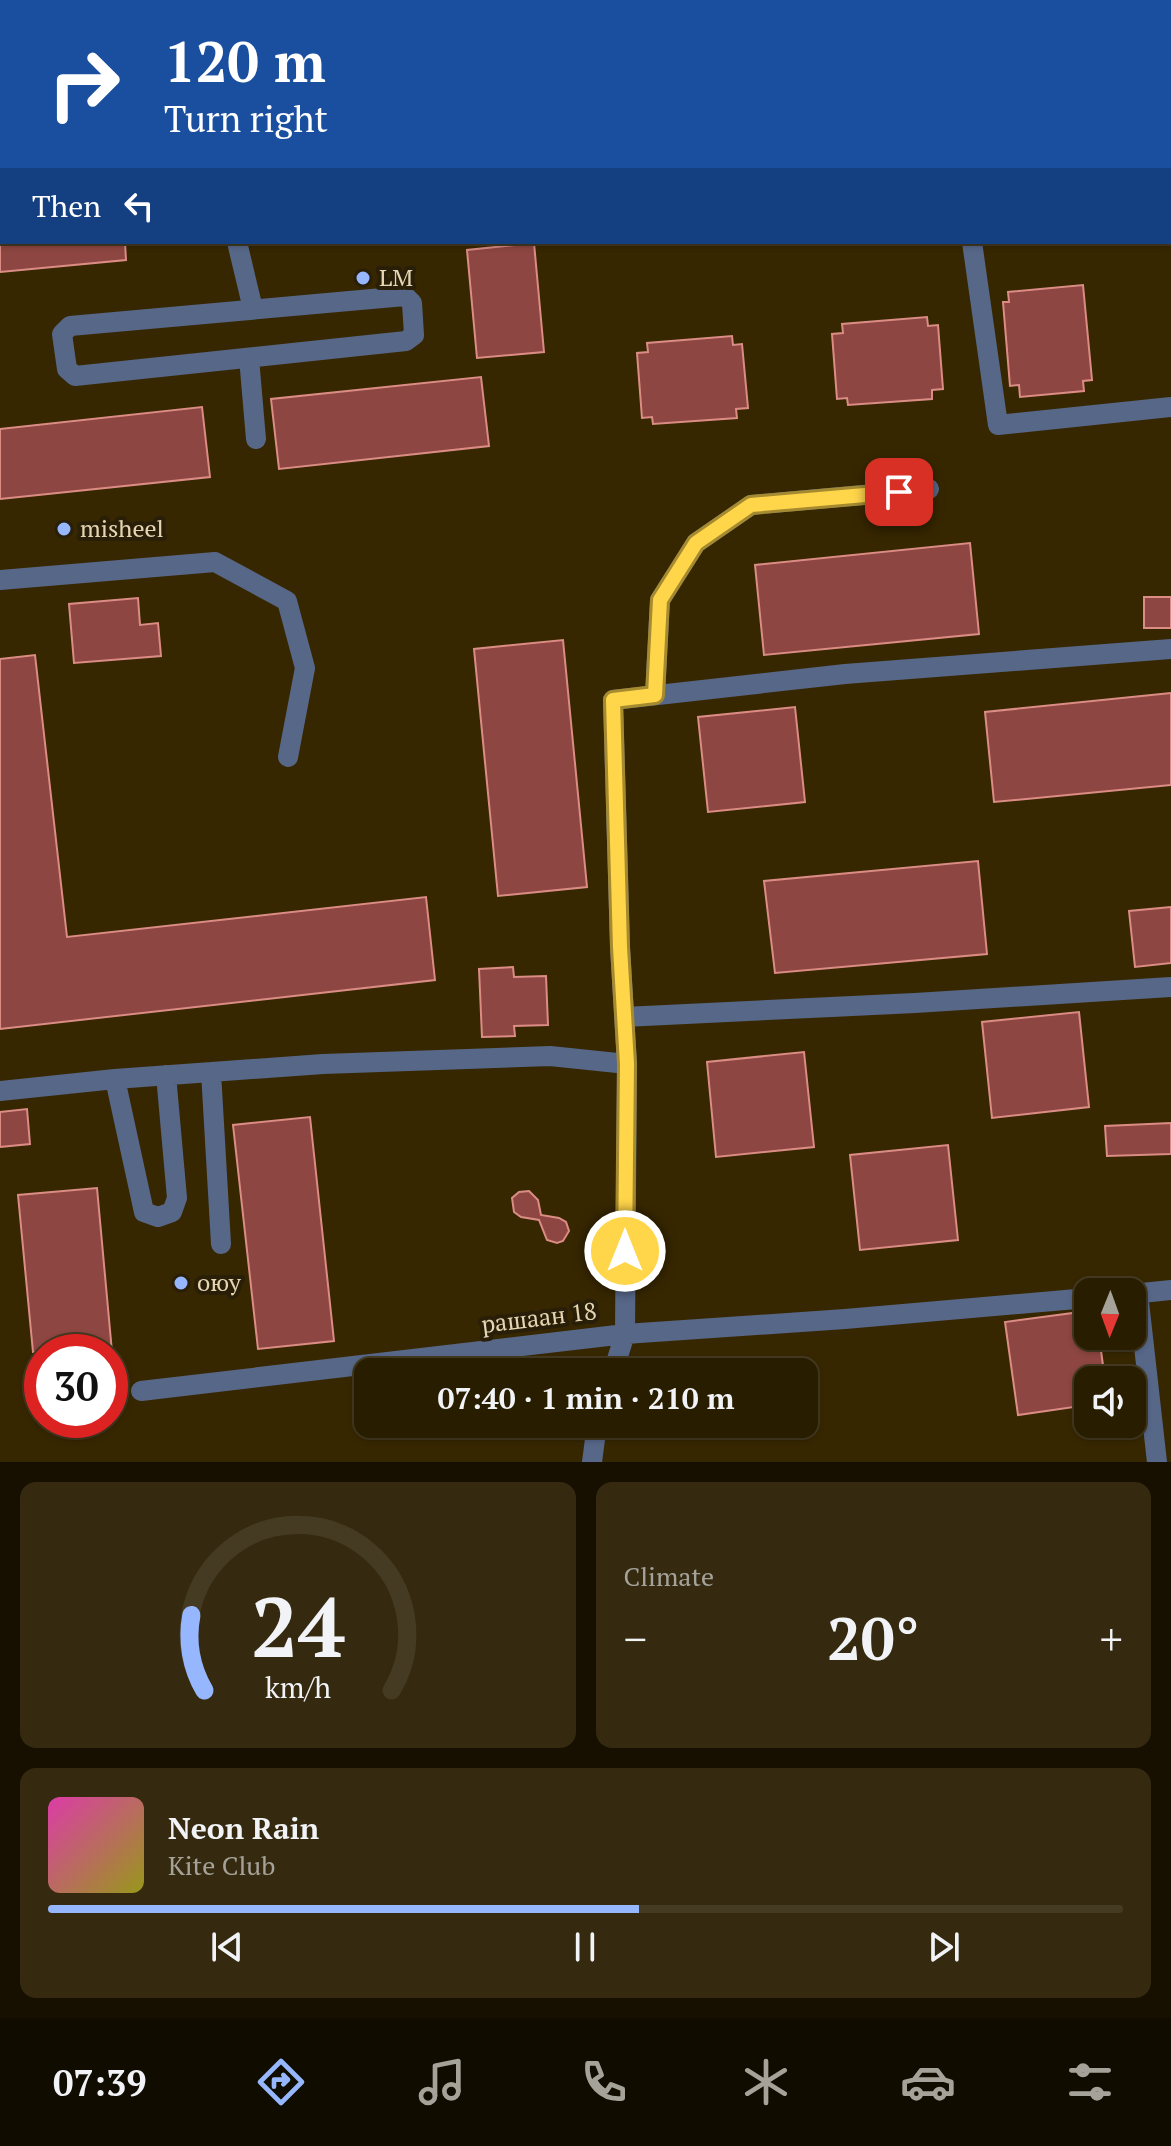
<!DOCTYPE html>
<html lang="en">
<head>
<meta charset="utf-8">
<style>
	:root { --surface:#291d00; --page:#352a0f; --text:#f1f3f6; --muted:#a5a299; --line:#453b22; --accent:#96b6fd }
	body { margin:0; font-family:"PT Serif",serif; background:var(--page); color:var(--text); height:100vh; display:flex; flex-direction:column; font-size:30px; white-space:nowrap }
	* { box-sizing:border-box; margin:0 }
	p { font-size:26px; color:var(--muted) }
	.icon { flex:none; width:44px; height:44px; fill:none; stroke:currentColor; stroke-width:2; stroke-linecap:round; stroke-linejoin:round }
	.map { position:relative; height:1462px; overflow:hidden }
	.side { display:flex; flex-direction:column; gap:20px; padding:20px; background:#171000; flex:1 }
	.side>* { flex:none }
	.top-card { position:absolute; left:0px; top:0px; width:1172px; height:244px; box-shadow:0 2px 6px #0004,0 0 0 2px var(--line); background:#1a4fa0; color:#fff; overflow:hidden }
	.needle { width:52px; rotate:181deg }
	.tools { position:absolute; left:1074px; top:1278px; display:grid; gap:16px }
	.tools a { display:grid; place-items:center; width:72px; height:72px; border-radius:16px; background:var(--surface); box-shadow:0 2px 6px #0004,0 0 0 2px var(--line); font-size:40px }
	.speed { position:absolute; left:24px; top:1334px; display:flex; gap:16px; font-size:40px; font-weight:700; text-align:center }
	.speed>* { display:grid; place-content:center; width:104px; height:104px; border-radius:50%; background:var(--surface); box-shadow:0 2px 6px #0004,0 0 0 2px var(--line); line-height:1 }
	.speed .limit { border:12px solid #d22; background:#fff; color:#111 }
	.pin { position:absolute; display:grid; place-items:center; width:68px; height:68px; color:#fff; margin:-34px; border-radius:16px; box-shadow:0 4px 12px #0006 }
	.me { position:absolute; width:88px; margin:-44px; rotate:0deg; stroke-linejoin:round; filter:drop-shadow(0 0 6px #0008) }
	.turn { display:flex; align-items:center; gap:28px; height:168px; padding:0 32px; font-size:36px }
	.turn .icon { width:104px; height:104px; stroke-width:2.5 }
	.turn b { display:block; font-size:56px; line-height:68px }
	.then { display:flex; align-items:center; height:76px; padding:0 32px; background:#0003; gap:16px; font-size:30px }
	.big { font-size:60px; font-weight:800; line-height:1.1 }
	.side .widget { flex:1; display:flex; flex-direction:column; justify-content:center; gap:12px; min-width:0; padding:0 28px; border-radius:16px; background:var(--page) }
	.side .dial { align-items:center; gap:0 }
	.dial svg { height:208px; overflow:visible; fill:none; stroke:var(--line); stroke-width:7; stroke-linecap:round; text-anchor:middle }
	.dial text { fill:var(--text); stroke:none }
	.song { display:flex; align-items:center; gap:24px }
	.cover { width:96px; height:96px; border-radius:12px; background:linear-gradient(135deg,hsl(320 70% 55%),hsl(60 70% 35%)) }
	.played { height:8px; border-radius:4px; background:linear-gradient(90deg,var(--accent) 55%,var(--line) 55%) }
	.keys { display:flex; justify-content:space-around; direction:ltr }
	.heat { display:flex; justify-content:space-between; align-items:center; font-size:44px; direction:ltr }
	.side .tiles { flex:1; display:grid; gap:20px; grid-template-columns:1fr 1fr }
	.widget:last-child { grid-column:span 2 }
	.trip { position:absolute; left:354px; top:1358px; width:464px; height:80px; border-radius:16px; background:var(--surface); box-shadow:0 2px 6px #0004,0 0 0 2px var(--line); font-weight:800; line-height:80px; text-align:center }
	.dock { display:flex; height:128px; justify-content:space-around; align-items:center; background:#100c00; color:var(--muted) }
	.dock .icon { width:56px; height:56px }
	.dock .active { color:var(--accent) }
	.dock b { font-size:36px; color:var(--text) }
	.map>svg:first-child { display:block }
	.building { fill:#8d4641; stroke:#db8c85; stroke-width:2 }
	.lines { fill:none; stroke-linecap:round; stroke-linejoin:round }
	.minor { stroke:#576788; stroke-width:20 }
	.route-casing { stroke:#a68a30; stroke-width:20 }
	.route { stroke:#ffd54a; stroke-width:14 }
	.poi-dot { fill:#96b6fd; stroke:#291f08; stroke-width:3 }
	.labels { text-anchor:middle; stroke-width:8; stroke-linejoin:round; paint-order:stroke }
	.poi-label { font-size:24px; fill:#e6d5b3; stroke:#291f08; text-anchor:start }
	.street-label { font-size:24px; fill:#e6d5b3; stroke:#291f08 }
</style>
</head>
<body>
<div class="map">
<svg width="1171" height="1462" viewBox="0 0 1171 1462">
	<rect width="100%" height="100%" fill="#372700"/>
	<path class="building" d="M 0,242 L 125,242 L 126,260 L 0,272 Z
		M 534,243 L 544,352 L 477,358 L 467,250 Z
		M 1083,285 L 1092,380 L 1083,381 L 1084,391 L 1020,397 L 1019,385 L 1010,386 L 1003,302 L 1009,302 L 1008,292 Z
		M 927,317 L 928,326 L 938,325 L 943,389 L 932,390 L 932,399 L 848,405 L 847,398 L 837,399 L 832,334 L 843,333 L 842,324 Z
		M 732,336 L 733,345 L 742,344 L 748,408 L 736,409 L 737,418 L 653,424 L 652,417 L 642,418 L 637,353 L 648,352 L 647,343 Z
		M 481,377 L 489,446 L 279,469 L 271,399 Z
		M 202,407 L 210,477 L 0,499 L 0,429 Z
		M 970,543 L 979,634 L 764,655 L 755,565 Z
		M 1144,597 L 1171,597 L 1171,628 L 1144,628 Z
		M 138,598 L 140,625 L 158,623 L 161,656 L 74,663 L 69,604 Z
		M 563,640 L 587,887 L 498,896 L 474,649 Z
		M 35,655 L 67,937 L 426,897 L 435,980 L 0,1029 L 0,659 Z
		M 1171,693 L 1171,785 L 994,802 L 985,712 Z
		M 795,707 L 805,802 L 708,812 L 698,717 Z
		M 978,861 L 987,954 L 775,973 L 764,881 Z
		M 1171,907 L 1171,963 L 1135,967 L 1129,911 Z
		M 513,967 L 514,977 L 546,976 L 548,1025 L 514,1026 L 515,1036 L 482,1037 L 479,969 Z
		M 1079,1012 L 1089,1107 L 992,1118 L 982,1022 Z
		M 804,1052 L 814,1147 L 716,1157 L 707,1062 Z
		M 27,1109 L 30,1144 L 0,1147 L 0,1112 Z
		M 310,1117 L 334,1341 L 258,1349 L 233,1125 Z
		M 1171,1123 L 1171,1154 L 1107,1156 L 1105,1126 Z
		M 948,1145 L 958,1240 L 860,1250 L 850,1155 Z
		M 97,1188 L 112,1352 L 33,1352 L 18,1195 Z
		M 529,1191 L 538,1200 L 541,1215 L 559,1218 L 566,1222 L 569,1231 L 563,1241 L 557,1243 L 547,1240 L 539,1220 L 521,1217 L 514,1212 L 512,1198 L 519,1192 Z
		M 1088,1311 L 1088,1336 L 1099,1336 L 1105,1380 L 1088,1380 L 1088,1405 L 1018,1415 L 1005,1322 Z"/>
	<g class="lines">
		<path class="minor" d="M 563,0 L 563,2
			M 811,2 L 827,0
			M 0,174 L 2,174
			M 237,242 L 253,309
			M 972,242 L 998,425 L 1171,407
			M 405,296 L 412,303 L 414,335 L 406,341 L 75,376 L 67,369 L 62,334 L 70,326 Z
			M 249,358 L 256,439
			M 0,580 L 215,562 L 287,601 L 305,668 L 288,757
			M 655,695 L 660,600 L 696,543 L 751,505 L 929,489
			M 624,1017 L 915,1003 L 1171,987
			M 211,1072 L 221,1244
			M 115,1079 L 144,1212 L 158,1217 L 172,1212 L 177,1198 L 166,1075
			M 0,1091 L 115,1079 L 323,1064 L 550,1056 L 627,1064
			M 1138,1293 L 1157,1462
			M 1132,1294 L 1171,1290
			M 613,1372 L 625,1334 L 627,1064 L 620,947 L 613,700 L 845,674 L 1171,649
			M 141,1391 L 625,1334 L 845,1319 L 1088,1298
			M 592,1462 L 597,1424"/>
	</g>
	<g class="lines">
		<defs>
			<path id="route" d="M 625,1251 L 627,1064 L 620,947 L 613,700 L 655,695 L 660,600 L 696,543 L 751,505 L 899,492"/>
		</defs>
		<use href="#route" class="route-casing"/>
		<use href="#route" class="route"/>
	</g>
	<g class="poi-dot">
		<circle cx="363" cy="278" r="8"/>
		<circle cx="64" cy="529" r="8"/>
		<circle cx="181" cy="1283" r="8"/>
	</g>
	<g class="labels">
		<g class="poi-label">
			<text x="379" y="286">LM</text>
			<text x="80" y="537">misheel</text>
			<text x="197" y="1291">оюу</text>
		</g>
		<g class="street-label">
			<text transform="translate(539 1318) rotate(-7)" y="8">рашаан 18</text>
		</g>
	</g>
</svg>
<div class="tools">
<a><svg class="needle" viewBox="-14 -14 28 28"><path d="M0-13l5 13h-10z" fill="#e53935"/><path d="M0 13l5-13h-10z" fill="#a5a299"/></svg></a>
<a><svg class="icon" aria-label="sound" viewBox="0 0 24 24"><path d="M4 9h4l5-4v14l-5-4H4zM17 9q2 3 0 6"/></svg></a>
</div>
<div class="speed"><div class="limit">30</div></div>
<div class="pin" style="left:899px;top:492px;background:#d93025"><svg class="icon" aria-label="arrive" viewBox="0 0 24 24"><path d="M6 21V4h12l-3 4 3 4H6"/></svg></div>
<svg class="me" style="left:625px;top:1251px" viewBox="-20 -20 40 40"><circle r="17" fill="#ffd54a" stroke="#fff" stroke-width="3"/><path d="M0-11L8 9 0 5-8 9z" fill="#fff"/></svg>
<div class="trip">07:40 · 1 min · 210 m</div>
<div class="top-card">
<div class="turn"><svg class="icon" aria-label="right" viewBox="0 0 24 24"><path d="M7 20v-9h11M14 6l5 5-5 5"/></svg><div><b>120 m</b>Turn right</div></div>
<div class="then">Then<svg class="icon" aria-label="left" viewBox="0 0 24 24"><path d="M17 20v-9H6M10 6l-5 5 5 5"/></svg></div>
</div>
</div>
<section class="side">
<div class="tiles">
<div class="widget dial"><svg viewBox="0 0 100 80">
<path d="M14 69A42 42 0 1 1 86 69"/>
<path d="M14 69A42 42 0 0 1 9 40" stroke="#96b6fd"/>
<text x="50" y="56" font-size="32" font-weight="700">24</text>
<text x="50" y="72" font-size="11">km/h</text>
</svg></div>
<div class="widget"><p>Climate</p>
<div class="heat"><a>−</a><b class="big">20°</b><a>+</a></div>
</div>
<div class="widget">
<div class="song"><i class="cover"></i><div><b>Neon Rain</b><p>Kite Club</p></div></div>
<div class="played"></div>
<div class="keys"><svg class="icon" aria-label="previous" viewBox="0 0 24 24"><path d="M18 5L8 12l10 7zM5 5v14"/></svg><svg class="icon" aria-label="pause" viewBox="0 0 24 24"><path d="M8 5v14M16 5v14"/></svg><svg class="icon" aria-label="next" viewBox="0 0 24 24"><path d="M6 5l10 7-10 7zM19 5v14"/></svg></div>
</div>
</div>
</section>
<nav class="dock">
<b>07:39</b>
<svg class="icon active" aria-label="directions" viewBox="0 0 24 24"><path d="M12 3l9 9-9 9-9-9zM9 14v-3h6M13 9l2 2-2 2"/></svg>
<svg class="icon" aria-label="music" viewBox="0 0 24 24"><path d="M9 18V5l10-2v13"/><circle cx="6" cy="18" r="3"/><circle cx="16" cy="16" r="3"/></svg>
<svg class="icon" aria-label="phone" viewBox="0 0 24 24"><path d="M5 4h4l2 5-3 2q2 4 5 5l2-3 5 2v4C11 20 4 13 5 4z"/></svg>
<svg class="icon" aria-label="climate" viewBox="0 0 24 24"><path d="M12 3v18M4 7l16 10M4 17L20 7"/></svg>
<svg class="icon" aria-label="car" viewBox="0 0 24 24"><path d="M5 17H2v-5l4-1 3-4h7l3 4 3 1v5h-3M9 17h6M6 11h13"/><circle cx="7" cy="17" r="2"/><circle cx="17" cy="17" r="2"/></svg>
<svg class="icon" aria-label="filters" viewBox="0 0 24 24"><path d="M4 7h16M4 17h16"/><circle cx="9" cy="7" r="2"/><circle cx="15" cy="17" r="2"/></svg>
</nav>
</body>
</html>
